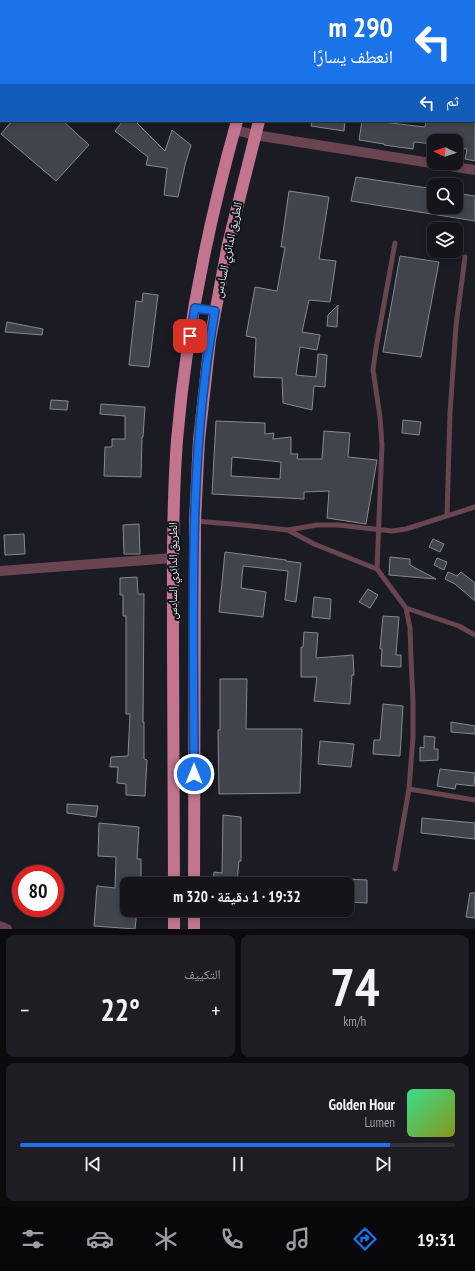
<!DOCTYPE html>
<html lang="ar">
<head>
<meta charset="utf-8">
<style>
	:root { --surface:#14141a; --page:#1d1d23; --text:#f1f3f6; --muted:#9d9ea2; --line:#333339; --accent:#1a73e8 }
	body { margin:0; font-family:"PT Sans Narrow","Noto Naskh Arabic",sans-serif; background:var(--page); color:var(--text); direction:rtl; height:100vh; display:flex; flex-direction:column; font-size:15px; white-space:nowrap }
	* { box-sizing:border-box; margin:0 }
	p { font-size:13px; color:var(--muted) }
	.icon { flex:none; width:22px; height:22px; fill:none; stroke:currentColor; stroke-width:2; stroke-linecap:round; stroke-linejoin:round }
	.map { position:relative; height:929px; overflow:hidden; direction:ltr }
	.panel { display:flex; flex-direction:column; gap:6px; padding:6px; background:#0b0b0e; flex:1 }
	.panel>* { flex:none }
	.hud { position:absolute; left:0px; top:0px; width:475px; height:122px; box-shadow:0 2px 6px #0003,0 0 0 1px var(--line); direction:rtl; background:#1a73e8; color:#fff; overflow:hidden }
	.needle { width:26px; rotate:273deg }
	.fabs { position:absolute; left:427px; top:134px; display:grid; gap:8px }
	.fabs a { display:grid; place-items:center; width:36px; height:36px; border-radius:8px; background:var(--surface); box-shadow:0 2px 6px #0003,0 0 0 1px var(--line); font-size:20px }
	.speed { position:absolute; left:12px; top:865px; display:flex; gap:8px; font-size:20px; font-weight:700; text-align:center }
	.speed>* { display:grid; place-content:center; width:52px; height:52px; border-radius:50%; background:var(--surface); box-shadow:0 2px 6px #0003,0 0 0 1px var(--line); line-height:1 }
	.speed .limit { border:6px solid #d22; background:#fff; color:#111 }
	.pin { position:absolute; display:grid; place-items:center; width:34px; height:34px; color:#fff; margin:-17px; border-radius:8px; box-shadow:0 2px 6px #0006 }
	.me { position:absolute; width:44px; margin:-22px; rotate:0deg; stroke-linejoin:round; filter:drop-shadow(0 0 3px #0008) }
	.turn { display:flex; align-items:center; gap:14px; height:84px; padding:0 16px; font-size:18px }
	.turn .icon { width:52px; height:52px; stroke-width:2.5 }
	.turn b { display:block; font-size:28px; line-height:34px }
	.then { display:flex; align-items:center; height:38px; padding:0 16px; background:#0003; gap:8px; font-size:15px }
	.big { font-size:30px; font-weight:800; line-height:1.1 }
	.panel .card { flex:1; display:flex; flex-direction:column; justify-content:center; gap:6px; min-width:0; padding:0 14px; border-radius:8px; background:var(--page) }
	.panel .dial { align-items:center; gap:0 }
	.dial b { font-size:52px; line-height:1 }
	.song { display:flex; align-items:center; gap:12px }
	.cover { width:48px; height:48px; border-radius:6px; background:linear-gradient(135deg,hsl(150 70% 55%),hsl(70 70% 35%)) }
	.played { height:4px; border-radius:2px; background:linear-gradient(90deg,var(--accent) 85%,var(--line) 85%) }
	.keys { display:flex; justify-content:space-around; direction:ltr }
	.heat { display:flex; justify-content:space-between; align-items:center; font-size:22px; direction:ltr }
	.panel .tiles { flex:1; display:grid; gap:6px; grid-template-columns:1fr 1fr }
	.card:last-child { grid-column:span 2 }
	.trip { position:absolute; left:120px; top:877px; width:234px; height:40px; border-radius:8px; background:var(--surface); box-shadow:0 2px 6px #0003,0 0 0 1px var(--line); font-weight:800; line-height:40px; text-align:center; direction:rtl }
	.tab-bar { display:flex; height:64px; justify-content:space-around; align-items:center; background:#08080a; color:var(--muted) }
	.tab-bar .icon { width:28px; height:28px }
	.tab-bar .selected { color:var(--accent) }
	.tab-bar b { font-size:18px; color:var(--text) }
	.map>svg:first-child { display:block }
	.building { fill:#42444d; stroke:#878892; fill-rule:evenodd }
	.lines { fill:none; stroke-linecap:round; stroke-linejoin:round }
	.service { stroke:#684550; stroke-width:5 }
	.minor { stroke:#684550; stroke-width:10 }
	.secondary { stroke:#935b6d; stroke-width:12 }
	.trunk { stroke:#c3748e; stroke-width:12 }
	.route-casing { stroke:#114b97; stroke-width:10 }
	.route { stroke:#1a73e8; stroke-width:7 }
	.labels { text-anchor:middle; stroke-width:4; stroke-linejoin:round; paint-order:stroke }
	.street-label { font-size:12px; fill:#e4e5ea; stroke:#11121a }
</style>
</head>
<body>
<div class="map">
<svg width="475" height="929" viewBox="0 0 475 929">
	<rect width="100%" height="100%" fill="#1a1b23"/>
	<path class="building" d="M 12,121 L 63,121 L 89,145 L 56,181 L 1,134 Z
		M 123,121 L 135,121 L 165,151 L 172,130 L 191,145 L 185,165 L 178,197 L 164,195 L 167,168 L 146,165 L 148,157 L 115,131 Z
		M 312,121 L 345,121 L 344,131 L 311,126 Z
		M 362,121 L 382,121 L 382,122 L 425,127 L 426,121 L 475,121 L 475,161 L 465,159 L 467,149 L 456,148 L 456,141 L 434,141 L 434,144 L 414,142 L 413,149 L 384,145 L 384,144 L 359,140 Z
		M 356,177 L 434,189 L 434,207 L 456,207 L 456,193 L 475,196 L 475,221 L 351,201 Z
		M 289,191 L 329,197 L 319,259 L 336,261 L 330,302 L 309,300 L 302,332 L 320,335 L 317,350 L 300,347 L 296,375 L 316,377 L 318,354 L 327,355 L 325,387 L 314,386 L 312,410 L 283,403 L 282,378 L 254,377 L 256,338 L 246,336 L 255,287 L 277,291 L 285,247 L 281,247 Z
		M 400,256 L 439,262 L 421,357 L 383,352 Z
		M 143,293 L 158,295 L 149,367 L 129,365 L 136,301 L 142,302 Z
		M 338,305 L 337,327 L 327,326 L 328,315 Z
		M 7,322 L 43,329 L 42,335 L 5,332 Z
		M 51,400 L 68,401 L 67,410 L 50,409 Z
		M 101,404 L 145,407 L 143,437 L 142,437 L 141,477 L 104,476 L 105,447 L 112,447 L 112,439 L 125,439 L 125,416 L 100,414 Z
		M 403,420 L 421,422 L 419,435 L 402,433 Z
		M 216,421 L 265,423 L 265,434 L 274,433 L 273,439 L 291,437 L 291,454 L 298,454 L 297,459 L 322,459 L 324,431 L 350,433 L 348,457 L 377,460 L 366,524 L 327,518 L 329,491 L 304,492 L 304,499 L 212,494 ZM 232,457 L 281,462 L 280,479 L 231,476 Z
		M 139,524 L 140,554 L 124,554 L 123,525 Z
		M 24,534 L 25,554 L 5,555 L 4,535 Z
		M 433,539 L 444,544 L 440,552 L 429,547 Z
		M 225,552 L 286,560 L 286,561 L 301,563 L 296,602 L 285,600 L 288,571 L 243,566 L 241,588 L 266,592 L 263,617 L 219,612 Z
		M 390,557 L 410,559 L 410,565 L 436,579 L 389,575 Z
		M 437,558 L 447,562 L 444,570 L 434,565 Z
		M 448,572 L 457,576 L 461,572 L 475,583 L 475,601 L 455,584 L 445,579 Z
		M 137,577 L 138,594 L 144,594 L 143,722 L 144,722 L 144,759 L 147,760 L 145,796 L 126,795 L 126,784 L 117,783 L 118,767 L 110,767 L 111,757 L 128,756 L 130,714 L 126,714 L 126,616 L 123,616 L 123,595 L 120,595 L 120,578 Z
		M 368,589 L 378,595 L 370,608 L 359,602 Z
		M 314,597 L 331,599 L 330,619 L 312,617 Z
		M 383,616 L 399,617 L 396,655 L 401,655 L 401,667 L 381,666 L 382,649 L 380,649 Z
		M 304,632 L 318,633 L 316,658 L 353,655 L 354,675 L 352,675 L 350,704 L 314,701 L 317,677 L 301,677 L 301,647 L 303,647 Z
		M 220,679 L 247,679 L 246,729 L 302,729 L 300,793 L 219,794 L 218,730 L 220,730 Z
		M 383,704 L 403,706 L 400,756 L 373,754 L 374,740 L 380,740 Z
		M 451,722 L 475,726 L 475,734 L 451,732 Z
		M 424,736 L 435,737 L 434,749 L 438,749 L 438,760 L 420,761 L 420,747 L 424,748 Z
		M 320,741 L 354,744 L 351,767 L 318,764 Z
		M 440,769 L 475,773 L 474,786 L 456,784 L 455,789 L 437,786 Z
		M 67,804 L 98,806 L 96,817 L 67,813 Z
		M 223,815 L 241,817 L 241,861 L 239,861 L 237,884 L 213,884 L 214,872 L 222,873 Z
		M 422,818 L 475,823 L 475,839 L 421,833 Z
		M 99,823 L 139,827 L 137,859 L 141,859 L 141,884 L 127,884 L 127,910 L 137,910 L 135,929 L 94,926 L 97,886 L 115,888 L 116,857 L 98,856 Z
		M 347,879 L 367,880 L 367,903 L 347,902 Z
		M 470,893 L 475,893 L 475,918 L 466,917 Z"/>
	<g class="lines">
		<path class="service" d="M 447,516 L 450,413 L 456,326 L 465,257
			M 196,521 L 243,525 L 288,530 L 317,525 L 338,525 L 392,531 L 406,529 L 475,507
			M 288,530 L 314,544 L 377,569 L 406,608 L 410,628 L 411,658 L 413,701 L 413,737 L 409,789 L 395,869
			M 377,569 L 382,445 L 380,417 L 373,370 L 376,348 L 395,243
			M 406,608 L 459,626 L 475,635
			M 409,789 L 475,800"/>
		<path class="minor" d="M 27,0 L 28,1
			M 235,130 L 255,135 L 475,170
			M 0,571 L 173,558
			M 0,926 L 7,929"/>
		<path class="secondary" d="M 87,1 L 88,0
			M 0,78 L 1,77"/>
		<path class="trunk" d="M 272,1 L 272,0
			M 292,1 L 292,0
			M 174,884 C 174,804 174,724 173,644 C 173,576 172,508 177,440 C 186,333 208,224 237,121
			M 194,884 L 195,521 L 199,440 L 210,340 L 228,244 L 259,121
			M 174,910 L 174,929
			M 194,929 L 194,910"/>
	</g>
	<g class="lines">
		<defs>
			<path id="route" d="M 190,336 L 195,308 L 215,311 C 187,463 194,620 194,774"/>
		</defs>
		<use href="#route" class="route-casing"/>
		<use href="#route" class="route"/>
	</g>
	<g class="labels">
		<g class="street-label">
			<text transform="translate(228 250) rotate(-78)" y="4">الطريق الدائري السادس</text>
			<text transform="translate(173 571) rotate(-90)" y="4">الطريق الدائري السادس</text>
		</g>
	</g>
</svg>
<div class="fabs">
<a><svg class="needle" viewBox="-14 -14 28 28"><path d="M0-13l5 13h-10z" fill="#e53935"/><path d="M0 13l5-13h-10z" fill="#9d9ea2"/></svg></a>
<a><svg class="icon" aria-label="search" viewBox="0 0 24 24"><circle cx="10" cy="10" r="6"/><path d="M15 15l6 6"/></svg></a>
<a><svg class="icon" aria-label="layers" viewBox="0 0 24 24"><path d="M12 4l9 5-9 5-9-5zM3 14l9 5 9-5"/></svg></a>
</div>
<div class="speed"><div class="limit">80</div></div>
<div class="pin" style="left:190px;top:336px;background:#d93025"><svg class="icon" aria-label="arrive" viewBox="0 0 24 24"><path d="M6 21V4h12l-3 4 3 4H6"/></svg></div>
<svg class="me" style="left:194px;top:774px" viewBox="-20 -20 40 40"><circle r="17" fill="#1a73e8" stroke="#fff" stroke-width="3"/><path d="M0-11L8 9 0 5-8 9z" fill="#fff"/></svg>
<div class="trip">19:32 · 1 دقيقة · 320 m</div>
<div class="hud">
<div class="turn"><svg class="icon" aria-label="left" viewBox="0 0 24 24"><path d="M17 20v-9H6M10 6l-5 5 5 5"/></svg><div><b>290 m</b>انعطف يسارًا</div></div>
<div class="then">ثم<svg class="icon" aria-label="left" viewBox="0 0 24 24"><path d="M17 20v-9H6M10 6l-5 5 5 5"/></svg></div>
</div>
</div>
<section class="panel">
<div class="tiles">
<div class="card dial"><b>74</b><p>km/h</p></div>
<div class="card"><p>التكييف</p>
<div class="heat"><a>−</a><b class="big">22°</b><a>+</a></div>
</div>
<div class="card">
<div class="song"><i class="cover"></i><div><b>Golden Hour</b><p>Lumen</p></div></div>
<div class="played"></div>
<div class="keys"><svg class="icon" aria-label="previous" viewBox="0 0 24 24"><path d="M18 5L8 12l10 7zM5 5v14"/></svg><svg class="icon" aria-label="pause" viewBox="0 0 24 24"><path d="M8 5v14M16 5v14"/></svg><svg class="icon" aria-label="next" viewBox="0 0 24 24"><path d="M6 5l10 7-10 7zM19 5v14"/></svg></div>
</div>
</div>
</section>
<nav class="tab-bar">
<b>19:31</b>
<svg class="icon selected" aria-label="directions" viewBox="0 0 24 24"><path d="M12 3l9 9-9 9-9-9zM9 14v-3h6M13 9l2 2-2 2"/></svg>
<svg class="icon" aria-label="music" viewBox="0 0 24 24"><path d="M9 18V5l10-2v13"/><circle cx="6" cy="18" r="3"/><circle cx="16" cy="16" r="3"/></svg>
<svg class="icon" aria-label="phone" viewBox="0 0 24 24"><path d="M5 4h4l2 5-3 2q2 4 5 5l2-3 5 2v4C11 20 4 13 5 4z"/></svg>
<svg class="icon" aria-label="climate" viewBox="0 0 24 24"><path d="M12 3v18M4 7l16 10M4 17L20 7"/></svg>
<svg class="icon" aria-label="car" viewBox="0 0 24 24"><path d="M5 17H2v-5l4-1 3-4h7l3 4 3 1v5h-3M9 17h6M6 11h13"/><circle cx="7" cy="17" r="2"/><circle cx="17" cy="17" r="2"/></svg>
<svg class="icon" aria-label="filters" viewBox="0 0 24 24"><path d="M4 7h16M4 17h16"/><circle cx="9" cy="7" r="2"/><circle cx="15" cy="17" r="2"/></svg>
</nav>
</body>
</html>
